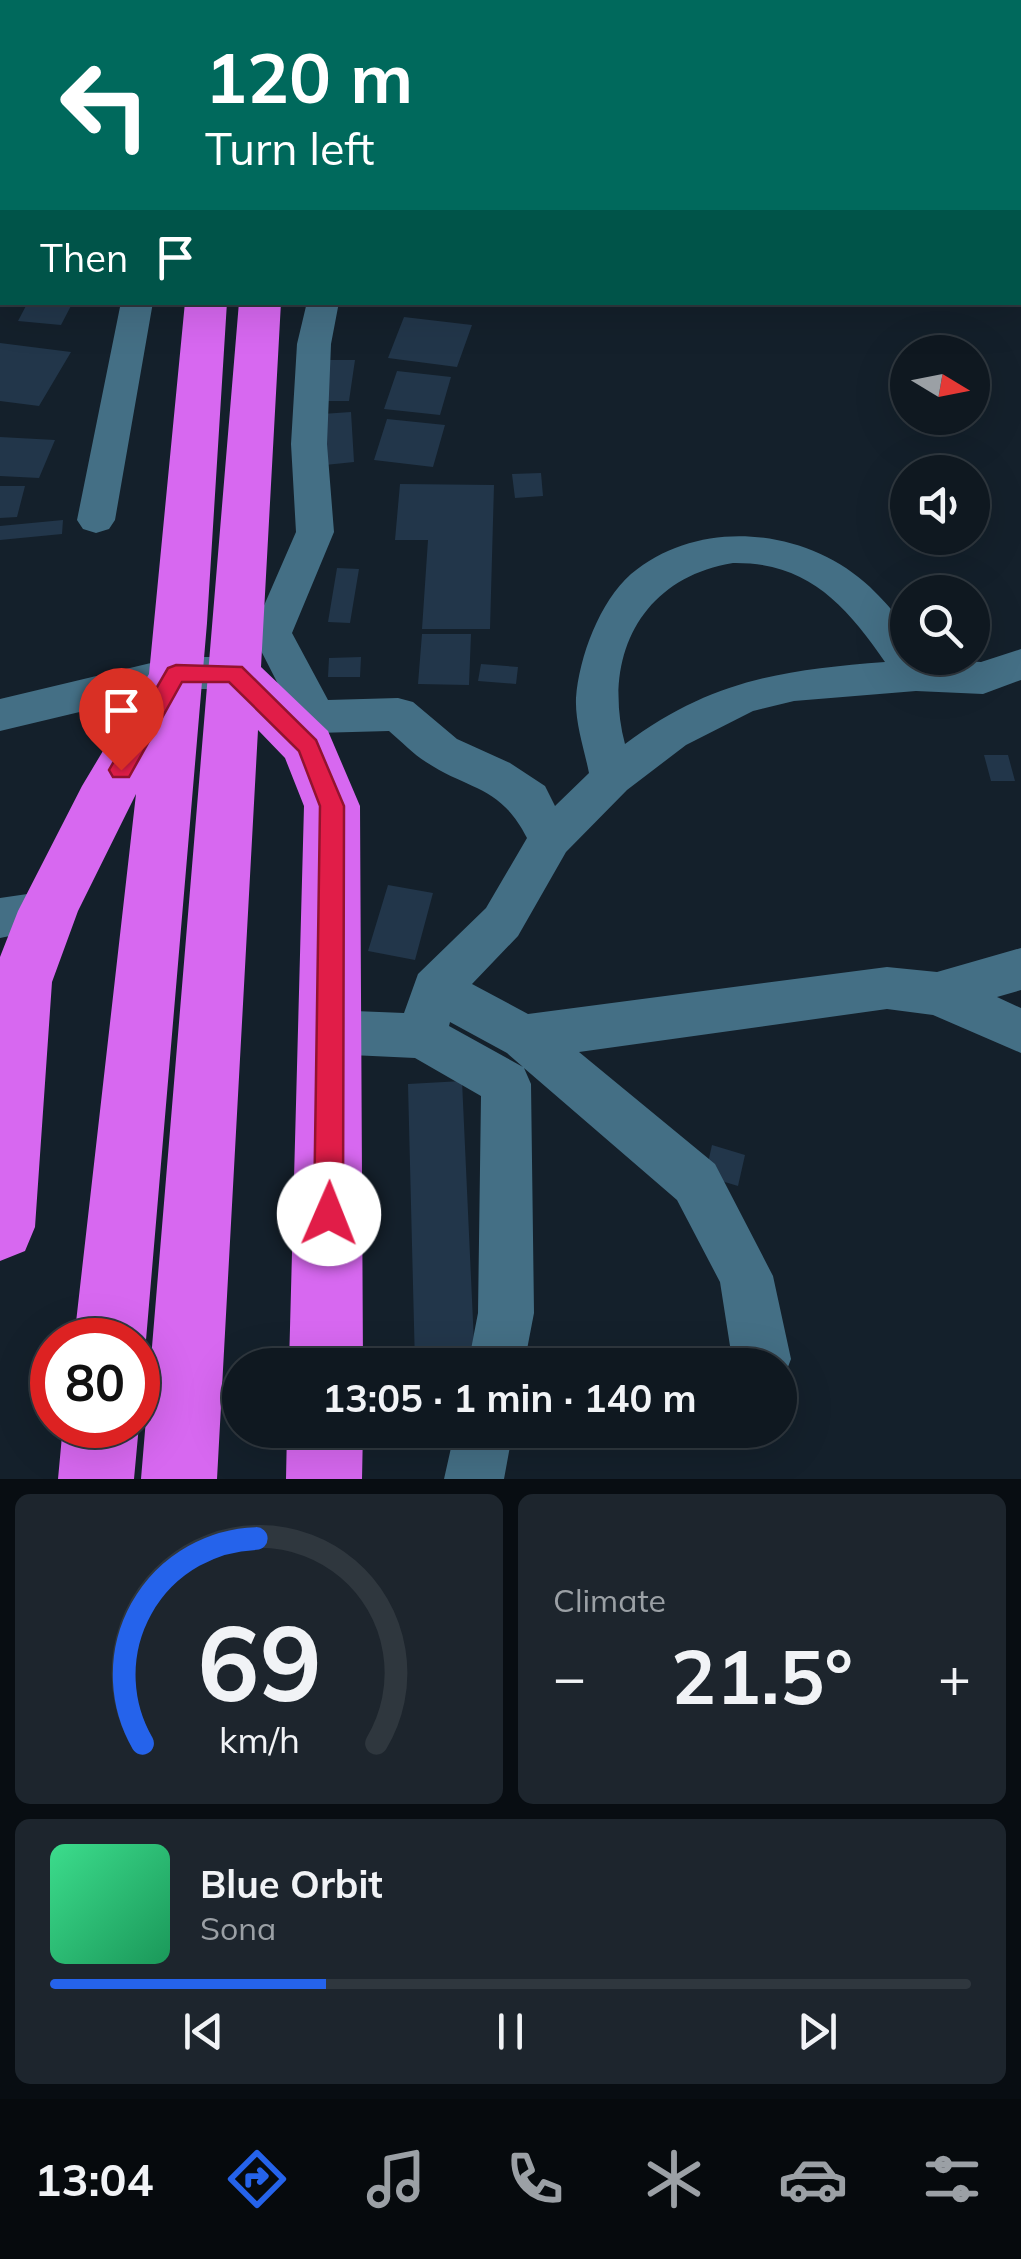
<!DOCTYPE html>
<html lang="en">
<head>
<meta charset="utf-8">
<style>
	:root { --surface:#0f1820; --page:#1d252d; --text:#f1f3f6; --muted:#9ba0a5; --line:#2f373e; --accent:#2563eb }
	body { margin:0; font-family:Mulish,sans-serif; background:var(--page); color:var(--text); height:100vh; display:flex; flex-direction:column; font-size:38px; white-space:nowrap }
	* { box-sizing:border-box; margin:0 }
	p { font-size:32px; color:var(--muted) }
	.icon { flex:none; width:55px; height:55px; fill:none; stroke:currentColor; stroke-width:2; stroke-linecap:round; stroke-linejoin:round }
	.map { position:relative; height:1479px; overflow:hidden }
	.panel { display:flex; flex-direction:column; gap:15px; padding:15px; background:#080d12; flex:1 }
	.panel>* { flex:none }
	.hud { position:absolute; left:0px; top:0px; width:1022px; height:305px; box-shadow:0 10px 40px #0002,0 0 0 2px var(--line); background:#00695c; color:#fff; overflow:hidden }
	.needle { width:65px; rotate:100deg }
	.controls { position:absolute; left:890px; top:335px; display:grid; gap:20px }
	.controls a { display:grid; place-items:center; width:100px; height:100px; border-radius:50%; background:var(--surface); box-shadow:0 10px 40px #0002,0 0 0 2px var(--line); font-size:50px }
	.speed { position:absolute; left:30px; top:1318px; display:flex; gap:20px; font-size:50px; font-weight:700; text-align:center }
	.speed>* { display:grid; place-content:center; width:130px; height:130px; border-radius:50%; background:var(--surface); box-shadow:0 10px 40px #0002,0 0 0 2px var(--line); line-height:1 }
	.speed .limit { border:15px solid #d22; background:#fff; color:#111 }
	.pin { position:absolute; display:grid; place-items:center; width:85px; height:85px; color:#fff; margin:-102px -42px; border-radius:50% 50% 50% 0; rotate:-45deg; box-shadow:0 0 10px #0007 }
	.pin .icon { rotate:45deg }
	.me { position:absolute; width:110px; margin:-55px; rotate:1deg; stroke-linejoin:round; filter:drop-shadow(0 0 8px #0008) }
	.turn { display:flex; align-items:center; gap:35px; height:210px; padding:0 40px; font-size:45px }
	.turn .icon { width:130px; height:130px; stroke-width:2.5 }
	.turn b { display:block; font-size:70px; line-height:85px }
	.then { display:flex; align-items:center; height:95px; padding:0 40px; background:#0003; gap:20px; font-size:38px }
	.big { font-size:75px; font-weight:700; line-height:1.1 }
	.panel .card { flex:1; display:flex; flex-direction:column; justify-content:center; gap:15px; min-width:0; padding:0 35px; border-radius:15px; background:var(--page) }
	.panel .dial { align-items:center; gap:0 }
	.dial svg { height:260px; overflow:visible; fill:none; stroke:var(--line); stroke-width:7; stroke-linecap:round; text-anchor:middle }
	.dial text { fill:var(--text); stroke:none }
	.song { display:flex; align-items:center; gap:30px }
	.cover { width:120px; height:120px; border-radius:15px; background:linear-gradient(135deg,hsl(150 70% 55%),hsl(150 70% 35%)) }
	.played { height:10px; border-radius:5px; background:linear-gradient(90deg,var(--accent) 30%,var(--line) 30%) }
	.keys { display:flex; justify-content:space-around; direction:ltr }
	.heat { display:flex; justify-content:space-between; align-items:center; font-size:55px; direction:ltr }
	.panel .tiles { flex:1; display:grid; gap:15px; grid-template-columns:1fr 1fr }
	.card:last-child { grid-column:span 2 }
	.trip { position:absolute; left:222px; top:1348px; width:575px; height:100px; border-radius:50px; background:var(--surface); box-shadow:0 10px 40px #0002,0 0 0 2px var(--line); font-weight:700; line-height:100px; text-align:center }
	.menu { display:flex; height:160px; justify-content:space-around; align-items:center; background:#060a0d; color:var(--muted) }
	.menu .icon { width:70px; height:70px }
	.menu .selected { color:var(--accent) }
	.menu b { font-size:45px; color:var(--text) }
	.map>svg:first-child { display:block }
	.building { fill:#22364a }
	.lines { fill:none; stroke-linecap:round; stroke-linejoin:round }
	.minor { fill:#446f85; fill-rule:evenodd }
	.highway { fill:#d768f0; fill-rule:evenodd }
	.route { fill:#e11d48; stroke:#92132f; stroke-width:2.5 }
</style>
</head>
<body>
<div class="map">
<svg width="1021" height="1479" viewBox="0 0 1021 1479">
	<rect width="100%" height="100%" fill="#14202b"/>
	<path class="building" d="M 28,302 L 73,302 L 61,325 L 18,321 Z
		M 404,317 L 472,325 L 457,367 L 388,358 Z
		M 0,343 L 71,352 L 39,406 L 0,401 Z
		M 327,360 L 355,360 L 349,401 L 321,401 Z
		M 397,371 L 451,377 L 440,415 L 384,409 Z
		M 351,412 L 354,462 L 325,465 L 322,414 Z
		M 387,419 L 445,425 L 433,467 L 374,460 Z
		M 0,437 L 55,440 L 39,478 L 0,476 Z
		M 541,473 L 543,496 L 515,498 L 512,474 Z
		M 400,484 L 494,485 L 490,629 L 422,629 L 428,540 L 395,540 Z
		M 0,486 L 25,486 L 17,517 L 0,518 Z
		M 63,520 L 62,534 L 0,540 L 0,526 Z
		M 337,568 L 359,569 L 350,623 L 328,622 Z
		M 422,634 L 471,634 L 469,685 L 418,684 Z
		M 361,657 L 360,677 L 328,677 L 329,658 Z
		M 481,664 L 518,667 L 516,684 L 478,681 Z
		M 984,755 L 1008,755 L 1015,781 L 991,781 Z
		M 388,885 L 433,893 L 415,960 L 368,951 Z
		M 462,1081 L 475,1365 L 415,1365 L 408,1084 Z
		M 712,1145 L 745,1155 L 738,1186 L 705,1176 Z"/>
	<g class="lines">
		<path class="minor" d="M 2,140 L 2,160 L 0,161 L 0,141 Z
			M 0,222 L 2,222 L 2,240 L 0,240 Z
			M 121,302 L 153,302 L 115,520 L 109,529 L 96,533 L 83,529 L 77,520 Z
			M 307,302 L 339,302 L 331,344 L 327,444 L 334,532 L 292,633 L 328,700 L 398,698 L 413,702 L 457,739 L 510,763 L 545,786 L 555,806 L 589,773 C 584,748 575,723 576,698 C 579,657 600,601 631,574 C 700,516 807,528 870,587 C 893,610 908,624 908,658 L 981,662 L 1021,649 L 1021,680 L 983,694 L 916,691 L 794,701 L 753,711 L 686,745 L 627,790 L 566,852 L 518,936 L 472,984 L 528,1014 L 887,967 L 937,972 L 1021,948 L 1021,990 L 997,997 L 1021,1008 L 1021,1053 L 933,1015 L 887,1009 L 579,1052 L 715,1164 L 773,1276 L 791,1359 L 781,1385 L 780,1365 L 733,1365 L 720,1282 L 677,1200 L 524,1068 L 531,1084 L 534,1313 L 524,1365 L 468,1365 L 478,1313 L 481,1096 L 415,1058 L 330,1054 L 313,1048 L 305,1032 L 313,1016 L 330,1010 L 404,1013 L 418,974 L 486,908 L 527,838 C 500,785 470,791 426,762 C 413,754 401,741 389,731 L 316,733 L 301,729 L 252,633 L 296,532 L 291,444 L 297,344 ZM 733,563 C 807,562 845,604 885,662 C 782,670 711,680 625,744 C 602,657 641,578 733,563 ZM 450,1022 L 507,1053 L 523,1067 L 449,1026 Z
			M 176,657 L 234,657 L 248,662 L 254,673 L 248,684 L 234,689 L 176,689 L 0,731 L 0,699 Z
			M 48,891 L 64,897 L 71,911 L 64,925 L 0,938 L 0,898 Z
			M 455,1430 L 513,1430 L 504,1479 L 444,1479 Z"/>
		<path class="highway" d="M 185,302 L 227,302 L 207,623 L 146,1340 L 138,1361 L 138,1340 L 74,1340 L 136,794 L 78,911 L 52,982 L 35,1227 L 25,1251 L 0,1261 L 0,957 L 18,911 L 82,786 L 149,674 Z
			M 239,302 L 281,302 L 261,667 L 328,731 L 360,806 L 363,1365 L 289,1365 L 304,806 L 285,758 L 258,730 L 217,1479 L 141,1479 Z
			M 138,1422 L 139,1425 L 134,1479 L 58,1479 L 63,1425 Z
			M 287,1430 L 363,1430 L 362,1479 L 286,1479 Z"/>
	</g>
	<path class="route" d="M 176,665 L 242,667 L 316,740 L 344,806 L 343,1214 L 339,1224 L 329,1228 L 319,1224 L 314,1214 L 320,806 L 299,751 L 229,682 L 182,682 L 129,777 L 113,777 L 109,770 L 113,763 L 168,668 Z"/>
</svg>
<div class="controls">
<a><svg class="needle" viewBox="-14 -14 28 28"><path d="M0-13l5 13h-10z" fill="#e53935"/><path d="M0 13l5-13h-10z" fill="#9ba0a5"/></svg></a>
<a><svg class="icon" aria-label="sound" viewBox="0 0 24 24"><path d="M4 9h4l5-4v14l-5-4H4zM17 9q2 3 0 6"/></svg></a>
<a><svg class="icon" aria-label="search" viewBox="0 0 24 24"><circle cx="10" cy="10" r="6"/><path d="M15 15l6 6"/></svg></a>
</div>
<div class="speed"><div class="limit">80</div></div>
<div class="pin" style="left:121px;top:770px;background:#d93025"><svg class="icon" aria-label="arrive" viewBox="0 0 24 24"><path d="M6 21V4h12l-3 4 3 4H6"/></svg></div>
<svg class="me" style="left:329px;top:1214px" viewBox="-20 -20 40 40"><circle r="19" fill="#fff"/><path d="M0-13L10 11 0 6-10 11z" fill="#e11d48"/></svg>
<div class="trip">13:05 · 1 min · 140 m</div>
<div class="hud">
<div class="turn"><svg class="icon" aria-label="left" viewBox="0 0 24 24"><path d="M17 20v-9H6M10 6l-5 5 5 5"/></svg><div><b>120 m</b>Turn left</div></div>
<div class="then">Then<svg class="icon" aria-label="arrive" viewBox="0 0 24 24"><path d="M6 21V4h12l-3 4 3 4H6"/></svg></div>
</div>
</div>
<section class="panel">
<div class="tiles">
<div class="card dial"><svg viewBox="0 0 100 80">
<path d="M14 69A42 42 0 1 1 86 69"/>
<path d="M14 69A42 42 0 0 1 49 6" stroke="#2563eb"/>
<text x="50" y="56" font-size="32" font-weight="700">69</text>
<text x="50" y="72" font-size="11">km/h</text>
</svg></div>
<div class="card"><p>Climate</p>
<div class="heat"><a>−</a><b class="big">21.5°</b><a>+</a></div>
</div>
<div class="card">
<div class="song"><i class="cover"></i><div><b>Blue Orbit</b><p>Sona</p></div></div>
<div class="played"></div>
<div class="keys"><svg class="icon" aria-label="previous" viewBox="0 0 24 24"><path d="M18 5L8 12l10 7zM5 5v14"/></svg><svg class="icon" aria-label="pause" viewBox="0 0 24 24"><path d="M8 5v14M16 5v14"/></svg><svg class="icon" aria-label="next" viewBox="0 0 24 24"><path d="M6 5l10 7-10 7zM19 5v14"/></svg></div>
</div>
</div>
</section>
<nav class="menu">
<b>13:04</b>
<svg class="icon selected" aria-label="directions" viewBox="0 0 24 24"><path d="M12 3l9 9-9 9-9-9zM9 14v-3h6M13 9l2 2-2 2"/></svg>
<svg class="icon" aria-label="music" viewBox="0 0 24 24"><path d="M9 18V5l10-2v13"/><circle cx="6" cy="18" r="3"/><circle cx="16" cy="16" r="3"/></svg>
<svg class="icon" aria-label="phone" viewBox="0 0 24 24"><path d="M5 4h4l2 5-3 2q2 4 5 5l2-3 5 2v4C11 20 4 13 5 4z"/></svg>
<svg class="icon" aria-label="climate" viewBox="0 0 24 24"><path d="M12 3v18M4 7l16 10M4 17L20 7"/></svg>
<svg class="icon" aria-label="car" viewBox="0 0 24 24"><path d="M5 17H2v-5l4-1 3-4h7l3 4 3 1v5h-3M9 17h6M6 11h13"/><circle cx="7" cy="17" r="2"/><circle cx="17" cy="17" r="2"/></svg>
<svg class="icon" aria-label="filters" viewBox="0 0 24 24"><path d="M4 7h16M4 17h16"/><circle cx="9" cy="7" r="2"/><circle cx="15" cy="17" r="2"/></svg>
</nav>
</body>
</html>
